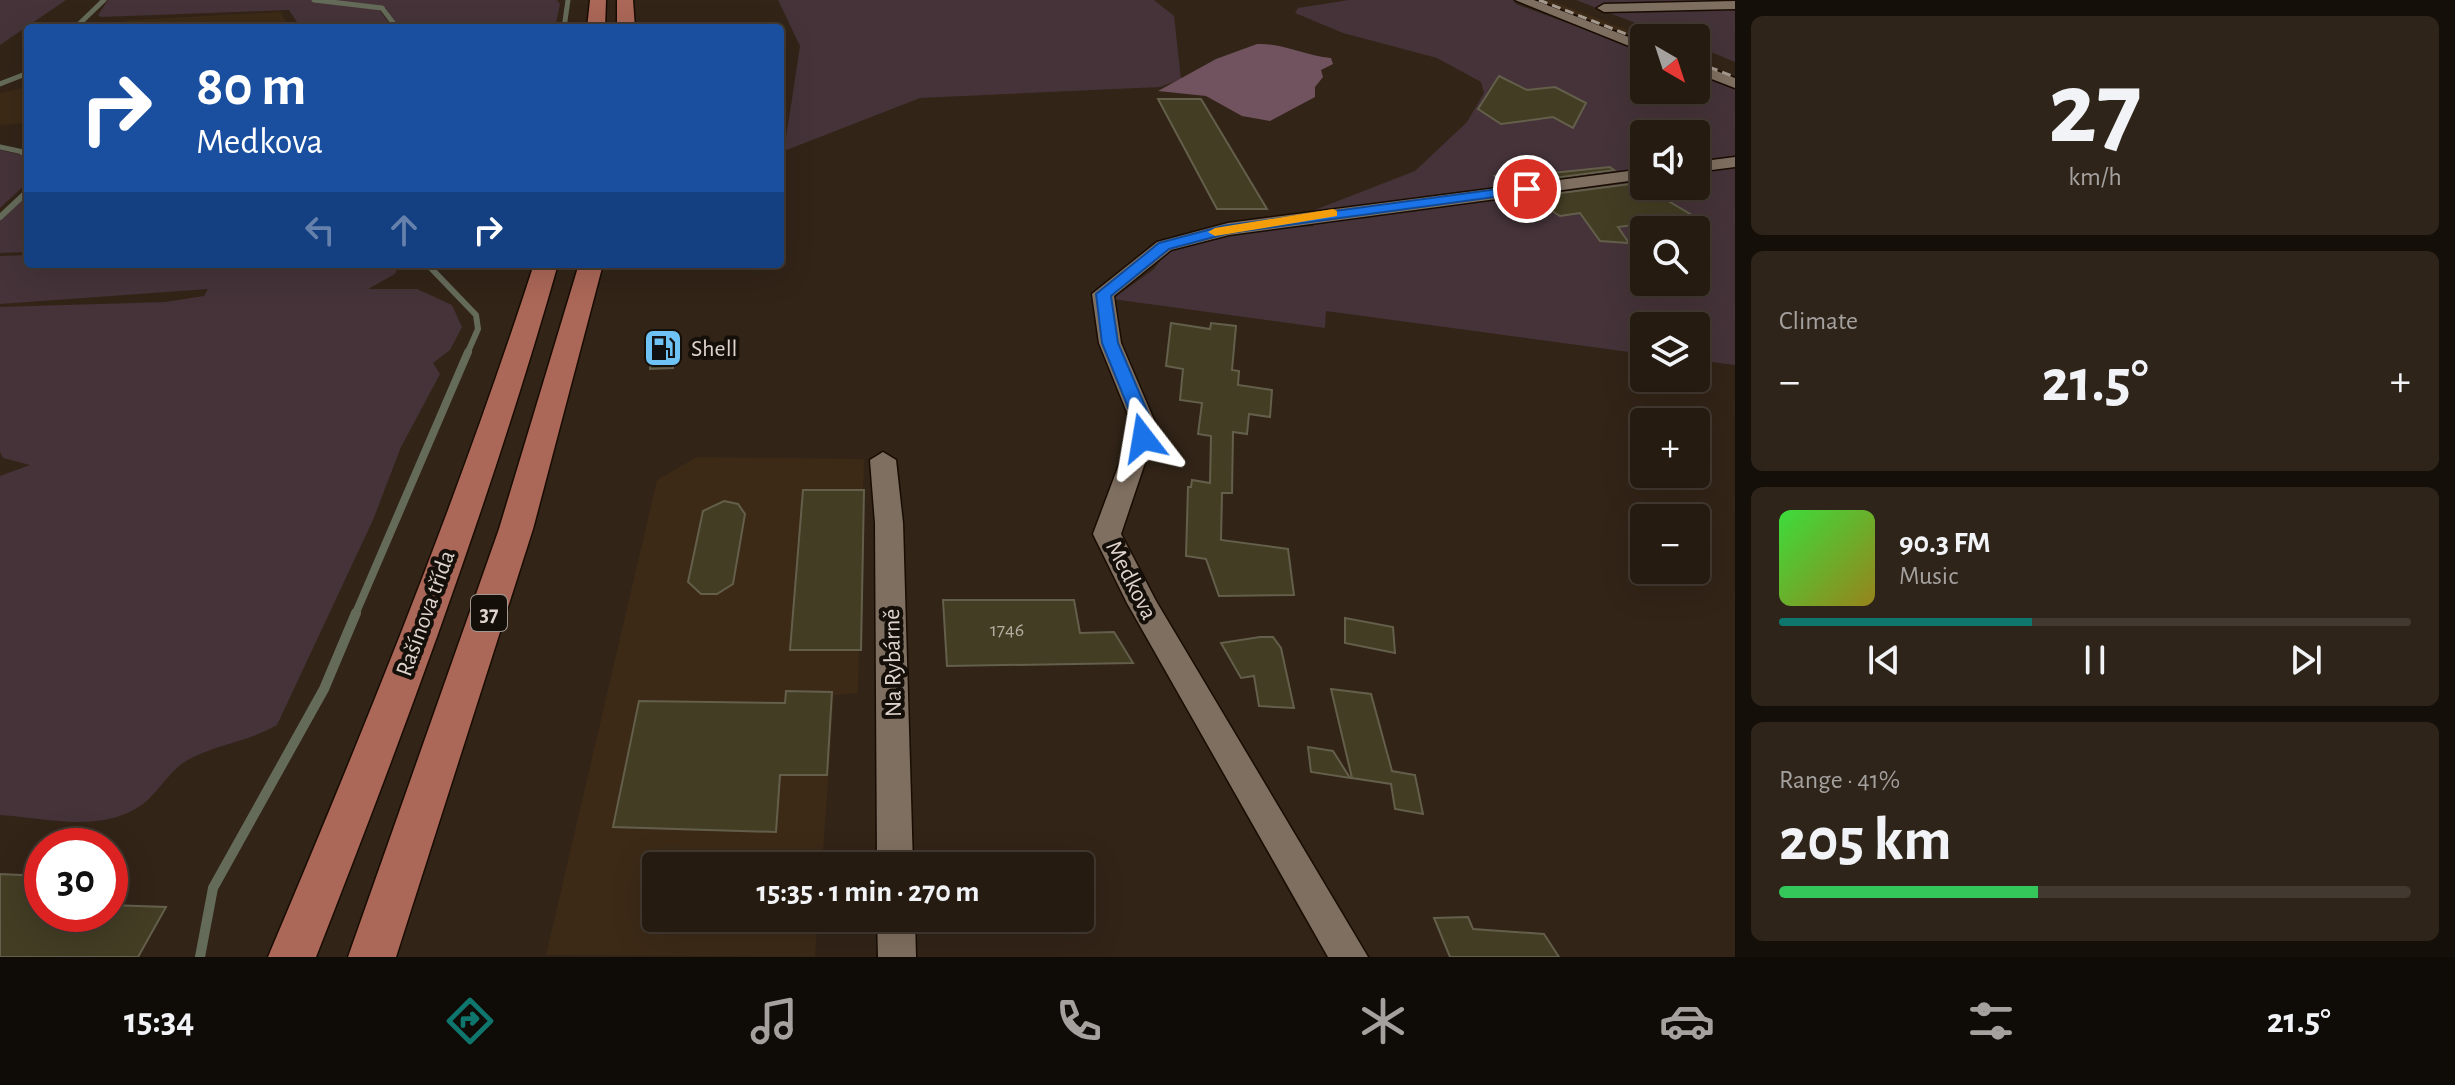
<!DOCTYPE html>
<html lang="en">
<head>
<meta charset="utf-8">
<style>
	:root { --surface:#261b11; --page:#2e241a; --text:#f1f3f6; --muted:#a4a19f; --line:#423931; --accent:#0f766e }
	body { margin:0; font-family:"Alegreya Sans",sans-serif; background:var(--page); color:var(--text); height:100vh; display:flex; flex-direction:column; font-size:30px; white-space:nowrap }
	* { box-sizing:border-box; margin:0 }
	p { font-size:26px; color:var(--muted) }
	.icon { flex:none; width:44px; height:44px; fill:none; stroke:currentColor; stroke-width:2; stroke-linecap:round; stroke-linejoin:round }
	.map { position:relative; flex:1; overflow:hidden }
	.panel { display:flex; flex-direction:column; gap:16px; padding:16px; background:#150f09; width:720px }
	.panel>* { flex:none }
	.guide { position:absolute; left:24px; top:24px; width:760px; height:244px; border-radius:8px; box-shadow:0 8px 32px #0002,0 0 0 2px var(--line); background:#1a4fa0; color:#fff; overflow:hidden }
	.needle { width:52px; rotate:141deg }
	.controls { position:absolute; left:1630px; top:24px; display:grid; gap:16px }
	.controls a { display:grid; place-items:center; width:80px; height:80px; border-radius:8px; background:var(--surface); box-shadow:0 8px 32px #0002,0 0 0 2px var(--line); font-size:40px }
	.speed { position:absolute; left:24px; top:828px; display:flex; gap:16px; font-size:40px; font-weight:700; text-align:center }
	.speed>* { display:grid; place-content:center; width:104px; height:104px; border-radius:50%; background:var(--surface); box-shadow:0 8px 32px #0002,0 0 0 2px var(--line); line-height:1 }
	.speed .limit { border:12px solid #d22; background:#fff; color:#111 }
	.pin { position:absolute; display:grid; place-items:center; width:68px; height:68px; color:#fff; margin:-34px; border:4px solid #fff; border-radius:50%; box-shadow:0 2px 8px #0007 }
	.me { position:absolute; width:88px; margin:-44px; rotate:346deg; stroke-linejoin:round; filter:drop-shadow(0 0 6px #0008) }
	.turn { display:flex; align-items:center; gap:28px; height:168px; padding:0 40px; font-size:36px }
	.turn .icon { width:104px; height:104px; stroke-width:2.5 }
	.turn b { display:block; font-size:56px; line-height:68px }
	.lanes { display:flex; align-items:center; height:76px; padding:0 40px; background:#0003; justify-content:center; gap:40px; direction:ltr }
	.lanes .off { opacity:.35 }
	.big { font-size:60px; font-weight:700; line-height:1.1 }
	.panel .card { flex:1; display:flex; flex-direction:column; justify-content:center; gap:12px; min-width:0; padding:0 28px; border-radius:12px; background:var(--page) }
	.panel .dial { align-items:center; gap:0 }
	.dial b { font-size:104px; line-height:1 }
	.song { display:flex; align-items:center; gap:24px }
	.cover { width:96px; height:96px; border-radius:12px; background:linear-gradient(135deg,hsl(120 70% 55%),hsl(50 70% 35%)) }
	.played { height:8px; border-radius:4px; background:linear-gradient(90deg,var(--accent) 40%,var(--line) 40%) }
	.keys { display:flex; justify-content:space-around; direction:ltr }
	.heat { display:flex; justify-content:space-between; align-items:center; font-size:44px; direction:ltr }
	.charge { height:12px; border-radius:6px; background:linear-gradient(90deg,#34c759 41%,var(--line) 0) }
	.trip { position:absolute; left:642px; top:852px; width:452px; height:80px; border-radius:8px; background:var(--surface); box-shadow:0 8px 32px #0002,0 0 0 2px var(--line); font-weight:700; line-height:80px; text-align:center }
	.dock { display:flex; height:128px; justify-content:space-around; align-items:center; background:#0f0b07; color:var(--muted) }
	.dock .icon { width:56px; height:56px }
	.dock .current { color:var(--accent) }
	.dock b { font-size:36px; color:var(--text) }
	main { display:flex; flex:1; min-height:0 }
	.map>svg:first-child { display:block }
	.built { fill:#3c2a17 }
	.green { fill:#453339; fill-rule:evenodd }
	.forest { fill:#70535e }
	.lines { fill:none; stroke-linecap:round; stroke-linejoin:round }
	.stream-far3 { stroke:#656b59; stroke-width:5 }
	.stream-far2 { stroke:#656b59; stroke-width:6 }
	.stream-far1 { stroke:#656b59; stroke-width:8 }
	.stream { stroke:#656b59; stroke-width:10 }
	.building { fill:#423d23; stroke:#635f4b; stroke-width:2 }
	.minor-casing { stroke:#190d03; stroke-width:3 }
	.major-casing { stroke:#190d03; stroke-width:3 }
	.minor { fill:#7f6f60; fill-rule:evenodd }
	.major { fill:#ab6758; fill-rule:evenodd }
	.rail { stroke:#a4998f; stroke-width:3; stroke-dasharray:9 5; stroke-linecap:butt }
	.route { fill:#1a73e8; stroke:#114b97; stroke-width:2 }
	.slow { fill:#f59e0b }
	.labels { text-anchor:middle; stroke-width:8; stroke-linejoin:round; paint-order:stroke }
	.number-label { font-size:20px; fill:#b6aea1 }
	.shield { fill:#150f09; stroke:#a19891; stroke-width:2 }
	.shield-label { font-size:22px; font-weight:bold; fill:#ddd3cb }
	.poi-label { font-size:24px; fill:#ddd3cb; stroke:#150f09; text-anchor:start }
	.street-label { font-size:24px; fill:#ddd3cb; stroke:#150f09 }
</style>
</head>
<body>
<main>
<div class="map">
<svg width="1735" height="957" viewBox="0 0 1735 957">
	<rect width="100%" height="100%" fill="#322417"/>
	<path class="built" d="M 1527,0 L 1550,0 L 1648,38 L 1644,38 L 1644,46 Z
		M 281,12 L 289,28 L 105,28 L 130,20 Z
		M 28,87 L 28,123 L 0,125 L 0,93 Z
		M 697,457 L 864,459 L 858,693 L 834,695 L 822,866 L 656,866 L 656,918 L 818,918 L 815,957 L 546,955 L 657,480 Z"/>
	<path class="green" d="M 0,0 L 66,0 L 0,45 Z
		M 108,0 L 557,0 L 560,4 L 555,28 L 397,28 L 386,8 L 377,7 L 393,28 L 301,28 L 289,10 L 101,17 L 98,15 Z
		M 778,0 L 1154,0 L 1174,16 L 1181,79 L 1160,87 L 920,98 L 784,151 L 800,46 Z
		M 1349,0 L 1514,0 L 1516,4 L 1644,51 L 1644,90 L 1696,90 L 1696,71 L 1735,86 L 1735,365 L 1696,360 L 1696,326 L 1644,326 L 1644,354 L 1326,311 L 1325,328 L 1112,299 L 1153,270 L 1171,247 L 1215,234 L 1314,226 L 1307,213 L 1415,171 L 1467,122 L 1484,93 L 1481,82 L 1437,58 L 1343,33 L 1295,13 L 1298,8 ZM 1644,134 L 1696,134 L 1696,186 L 1644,186 ZM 1644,230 L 1696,230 L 1696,282 L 1644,282 Z
		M 1576,0 L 1735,0 L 1735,62 L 1696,46 L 1696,38 L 1674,38 Z
		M 0,150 L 28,156 L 28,182 L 0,208 Z
		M 28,192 L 28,252 L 0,253 L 0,220 Z
		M 28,255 L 28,264 L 92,264 L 132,270 L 155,264 L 399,264 L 395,274 L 368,289 L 417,289 L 452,305 L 462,327 L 450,350 L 433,363 L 440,374 L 401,447 L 373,520 L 277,725 C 248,742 215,744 186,761 C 168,772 159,792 143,804 C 102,834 47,818 0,815 L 0,476 L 30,465 L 3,458 L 0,452 L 0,307 L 165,302 L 204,296 L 208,289 L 0,304 L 0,256 Z"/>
	<path class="forest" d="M 1257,44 C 1284,43 1305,56 1331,58 L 1333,64 L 1321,70 L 1323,77 L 1315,87 L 1315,97 L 1270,121 L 1242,116 L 1206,96 L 1158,91 L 1216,59 Z"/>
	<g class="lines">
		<path class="stream-far3" d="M 314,0 L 382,8 L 397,28
			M 75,28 L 104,0
			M 564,28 L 568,0
			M 0,84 L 28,73
			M 0,147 L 28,153"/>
		<path class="stream-far2" d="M 22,152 L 28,153
			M 0,217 L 28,191
			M 427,264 L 476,315 L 478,329 L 467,354"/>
		<path class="stream-far1" d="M 355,615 L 468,352"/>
		<path class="stream" d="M 200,957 L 213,888 L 324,689 L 356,613"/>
	</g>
	<path class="building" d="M 1499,76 L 1527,90 L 1555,87 L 1586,103 L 1573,128 L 1553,117 L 1501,124 L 1478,109 Z
		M 1158,99 L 1201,99 L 1267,209 L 1217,209 Z
		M 1610,167 L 1614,170 L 1508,184 L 1495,176 L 1534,170 L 1542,174 Z
		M 1638,183 L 1695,217 L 1618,227 L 1629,243 L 1600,241 L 1580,213 L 1560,216 L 1530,197 Z
		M 1171,323 L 1210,329 L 1211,323 L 1236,326 L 1232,370 L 1239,371 L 1238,385 L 1272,390 L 1270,417 L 1249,414 L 1247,434 L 1233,432 L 1232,493 L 1222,493 L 1221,540 L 1288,549 L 1294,595 L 1219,596 L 1206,559 L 1186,556 L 1188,487 L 1191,487 L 1192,480 L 1210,483 L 1211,436 L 1198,434 L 1202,403 L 1180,400 L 1183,369 L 1166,366 Z
		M 675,339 L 673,368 L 650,369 L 653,340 Z
		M 803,490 L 864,490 L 861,650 L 790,650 Z
		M 724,501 L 738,504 L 745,514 L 733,584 L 717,594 L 701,594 L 688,582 L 703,511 Z
		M 943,600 L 1074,600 L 1080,633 L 1114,632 L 1133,663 L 947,666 Z
		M 1345,618 L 1393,627 L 1395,653 L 1345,643 Z
		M 1260,637 L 1273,637 L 1281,648 L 1294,708 L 1259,706 L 1254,676 L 1241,678 L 1221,643 Z
		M 1331,689 L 1371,694 L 1392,771 L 1415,775 L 1423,814 L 1395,809 L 1391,784 L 1352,778 Z
		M 786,691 L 832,692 L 827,775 L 780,775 L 776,832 L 613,827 L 639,701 L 785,703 Z
		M 1308,747 L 1333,751 L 1350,778 L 1311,772 Z
		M 0,874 L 42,876 L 42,914 L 110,914 L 110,905 L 166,907 L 138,957 L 0,957 Z
		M 1468,917 L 1473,929 L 1544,934 L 1559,957 L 1450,957 L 1434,918 Z"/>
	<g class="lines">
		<defs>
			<path id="minor" d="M 1515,0 L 1534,0 L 1644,43 L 1644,52 Z
				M 1735,1 L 1735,9 L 1604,12 L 1597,8 L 1604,4 Z
				M 1696,63 L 1735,78 L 1735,88 L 1696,73 Z
				M 1735,157 L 1735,167 L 1696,172 L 1696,162 Z
				M 1644,169 L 1644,179 L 1229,235 L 1171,250 L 1114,296 L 1121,343 L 1157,427 L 1121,534 L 1156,601 L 1368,957 L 1328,957 L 1127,603 L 1093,534 L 1133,427 L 1099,343 L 1092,294 L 1157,242 L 1228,223 Z
				M 883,452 L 896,460 L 903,523 L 913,866 L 877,866 L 875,523 L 870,460 Z
				M 877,918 L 915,918 L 916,957 L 878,957 Z"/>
			<path id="major" d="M 590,0 L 606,0 L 605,28 L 587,28 Z
				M 617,0 L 633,0 L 635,28 L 617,28 Z
				M 534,264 L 558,264 C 491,499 405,730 316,957 L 268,957 C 364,730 458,499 534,264 Z
				M 579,264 L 603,264 L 533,529 L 396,957 L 348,957 L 499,529 Z"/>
		</defs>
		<use href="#minor" class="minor-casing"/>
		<use href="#major" class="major-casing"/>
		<use href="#minor" class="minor"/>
		<use href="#major" class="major"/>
		<path class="rail" d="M 1539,0 L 1644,41
			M 1696,62 L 1735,77"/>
	</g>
	<path class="route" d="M 1527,185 L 1533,189 L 1531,192 L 1229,233 L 1169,249 L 1111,296 L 1118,343 L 1154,427 L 1150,441 L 1137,441 L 1135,438 L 1136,427 L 1102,343 L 1096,294 L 1159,243 L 1223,226 Z"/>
	<path class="slow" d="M 1333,209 L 1337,211 L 1337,216 L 1215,236 L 1208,232 L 1215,228 Z"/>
	<defs>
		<symbol id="fuel-square" viewBox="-11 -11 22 22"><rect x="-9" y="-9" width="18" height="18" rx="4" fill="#6fc2f4" stroke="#150f09"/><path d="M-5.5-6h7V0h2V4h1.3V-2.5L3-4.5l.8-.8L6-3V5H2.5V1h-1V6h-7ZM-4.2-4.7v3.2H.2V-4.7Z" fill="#111"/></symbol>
	</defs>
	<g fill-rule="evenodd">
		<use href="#fuel-square" x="641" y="326" width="44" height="44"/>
	</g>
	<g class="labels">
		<g class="number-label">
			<text x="1007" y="636">1746</text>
		</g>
		<rect class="shield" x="471" y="595" width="36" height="36" rx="6"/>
		<g class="shield-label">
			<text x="489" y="621">37</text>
		</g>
		<g class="poi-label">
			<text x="691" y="356">Shell</text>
		</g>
		<g class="street-label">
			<text transform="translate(1132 580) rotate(63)" y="8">Medkova</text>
			<text transform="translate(425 613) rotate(-70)" y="8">Rašínova třída</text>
			<text transform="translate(892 663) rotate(-91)" y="8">Na Rybárně</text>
		</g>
	</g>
</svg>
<div class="controls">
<a><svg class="needle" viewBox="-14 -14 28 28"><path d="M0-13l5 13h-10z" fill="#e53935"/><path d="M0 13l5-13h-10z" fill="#a4a19f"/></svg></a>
<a><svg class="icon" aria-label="sound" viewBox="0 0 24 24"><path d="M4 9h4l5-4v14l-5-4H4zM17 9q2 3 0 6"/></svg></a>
<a><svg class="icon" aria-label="search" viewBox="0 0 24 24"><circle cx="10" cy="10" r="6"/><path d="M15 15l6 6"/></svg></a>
<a><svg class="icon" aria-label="layers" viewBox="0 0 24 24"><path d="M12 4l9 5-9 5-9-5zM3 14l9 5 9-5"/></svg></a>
<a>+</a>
<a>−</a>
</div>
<div class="speed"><div class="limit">30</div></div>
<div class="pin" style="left:1527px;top:189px;background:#d93025"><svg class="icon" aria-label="arrive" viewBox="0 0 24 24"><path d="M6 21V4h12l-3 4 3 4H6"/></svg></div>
<svg class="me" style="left:1143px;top:438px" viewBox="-20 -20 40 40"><path d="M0-17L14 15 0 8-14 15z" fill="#1a73e8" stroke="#fff" stroke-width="4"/></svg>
<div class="trip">15:35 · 1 min · 270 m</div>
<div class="guide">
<div class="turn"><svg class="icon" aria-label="right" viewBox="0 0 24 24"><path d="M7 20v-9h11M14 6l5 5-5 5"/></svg><div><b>80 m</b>Medkova</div></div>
<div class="lanes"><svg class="icon off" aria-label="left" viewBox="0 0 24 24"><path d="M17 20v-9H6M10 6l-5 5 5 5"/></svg><svg class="icon off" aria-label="ahead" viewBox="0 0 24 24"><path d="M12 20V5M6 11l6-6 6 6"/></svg><svg class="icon" aria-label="right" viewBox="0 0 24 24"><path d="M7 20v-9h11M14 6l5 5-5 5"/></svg></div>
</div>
</div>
<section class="panel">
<div class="card dial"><b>27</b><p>km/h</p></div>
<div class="card"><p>Climate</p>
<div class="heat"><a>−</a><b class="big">21.5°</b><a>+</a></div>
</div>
<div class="card">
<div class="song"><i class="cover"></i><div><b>90.3 FM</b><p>Music</p></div></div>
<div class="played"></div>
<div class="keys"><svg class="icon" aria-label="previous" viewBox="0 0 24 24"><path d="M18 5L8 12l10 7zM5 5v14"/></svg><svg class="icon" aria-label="pause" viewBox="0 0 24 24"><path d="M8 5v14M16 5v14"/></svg><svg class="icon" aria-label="next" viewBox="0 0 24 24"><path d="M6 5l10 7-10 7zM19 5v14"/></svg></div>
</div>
<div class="card"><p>Range · 41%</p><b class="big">205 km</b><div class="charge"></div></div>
</section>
</main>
<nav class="dock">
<b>15:34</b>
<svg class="icon current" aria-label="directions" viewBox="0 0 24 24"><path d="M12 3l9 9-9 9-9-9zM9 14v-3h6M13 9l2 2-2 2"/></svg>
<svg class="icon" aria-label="music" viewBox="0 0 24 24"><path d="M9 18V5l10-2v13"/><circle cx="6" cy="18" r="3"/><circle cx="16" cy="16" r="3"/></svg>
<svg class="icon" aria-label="phone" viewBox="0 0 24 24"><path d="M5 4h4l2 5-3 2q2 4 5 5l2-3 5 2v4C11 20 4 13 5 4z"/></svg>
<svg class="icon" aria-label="climate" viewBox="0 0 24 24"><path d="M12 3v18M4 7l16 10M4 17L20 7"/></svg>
<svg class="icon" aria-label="car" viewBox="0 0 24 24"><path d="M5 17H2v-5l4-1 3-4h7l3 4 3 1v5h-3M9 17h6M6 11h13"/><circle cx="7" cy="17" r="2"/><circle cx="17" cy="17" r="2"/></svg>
<svg class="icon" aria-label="filters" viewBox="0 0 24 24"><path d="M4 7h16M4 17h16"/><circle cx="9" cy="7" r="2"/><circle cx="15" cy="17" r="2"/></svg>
<b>21.5°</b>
</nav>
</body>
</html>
